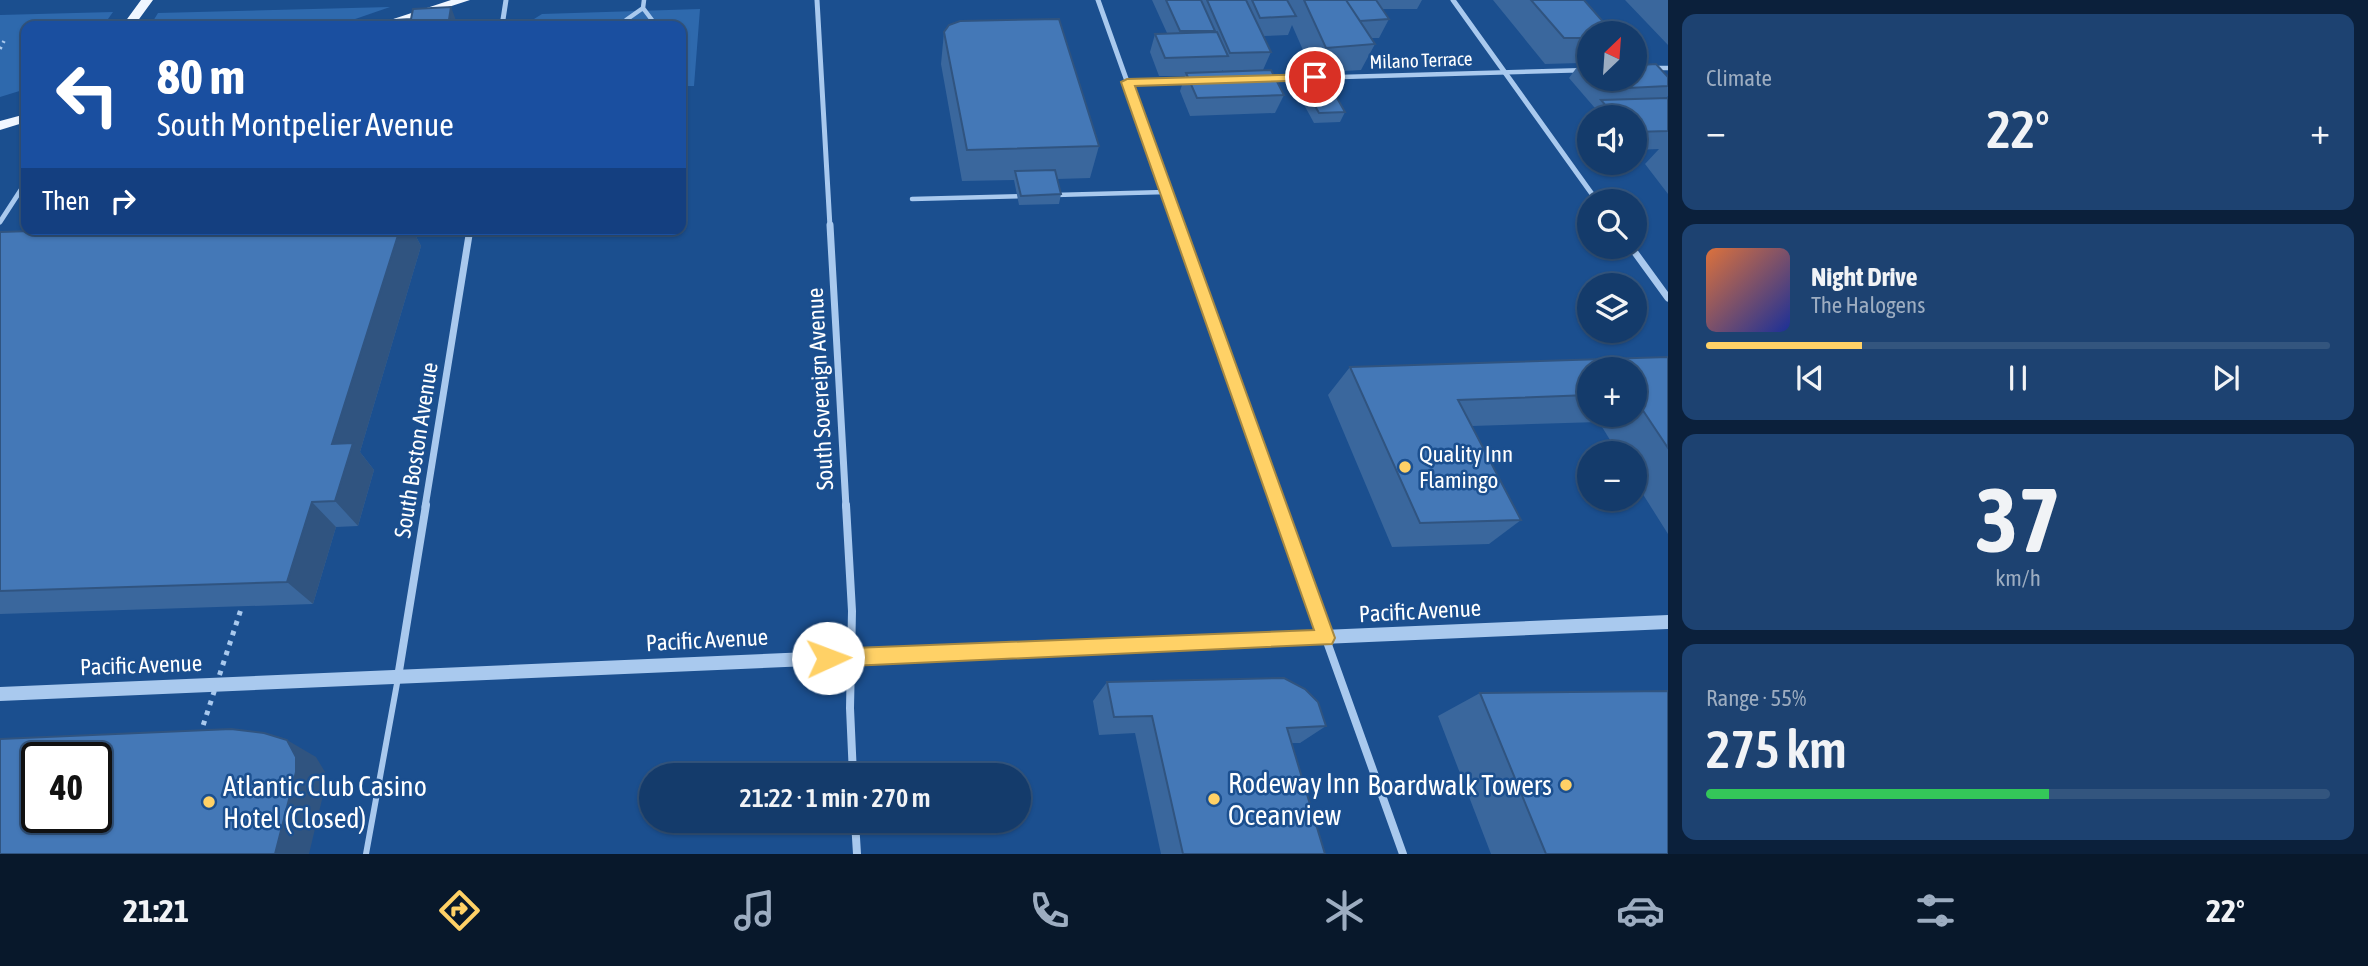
<!DOCTYPE html>
<html lang="en">
<head>
<meta charset="utf-8">
<style>
	:root { --surface:#143b6b; --page:#1d4271; --text:#f1f3f6; --muted:#9dadc1; --line:#33557e; --accent:#ffd166 }
	body { margin:0; font-family:"Asap Condensed",sans-serif; background:var(--page); color:var(--text); height:100vh; display:flex; flex-direction:column; font-size:26px; white-space:nowrap }
	* { box-sizing:border-box; margin:0 }
	p { font-size:23px; color:var(--muted) }
	.icon { flex:none; width:38px; height:38px; fill:none; stroke:currentColor; stroke-width:2; stroke-linecap:round; stroke-linejoin:round }
	.map { position:relative; flex:1; overflow:hidden }
	.drawer { display:flex; flex-direction:column; gap:14px; padding:14px; background:#0b203b; width:700px }
	.drawer>* { flex:none }
	.banner { position:absolute; left:21px; top:21px; width:665px; height:214px; border-radius:14px; box-shadow:0 2px 5px #0004,0 0 0 2px var(--line); background:#1a4fa0; color:#fff; overflow:hidden }
	.needle { width:46px; rotate:25deg }
	.buttons { position:absolute; left:1577px; top:21px; display:grid; gap:14px }
	.buttons a { display:grid; place-items:center; width:70px; height:70px; border-radius:50%; background:var(--surface); box-shadow:0 2px 5px #0004,0 0 0 2px var(--line); font-size:35px }
	.speed { position:absolute; left:21px; top:742px; display:flex; gap:14px; font-size:35px; font-weight:700; text-align:center }
	.speed>* { display:grid; place-content:center; width:91px; height:91px; border-radius:50%; background:var(--surface); box-shadow:0 2px 5px #0004,0 0 0 2px var(--line); line-height:1 }
	.speed .limit { border:4px solid #111; border-radius:10px; background:#fff; color:#111 }
	.pin { position:absolute; display:grid; place-items:center; width:60px; height:60px; color:#fff; margin:-30px; border:4px solid #fff; border-radius:50%; box-shadow:0 2px 7px #0007 }
	.me { position:absolute; width:77px; margin:-38px; rotate:88deg; stroke-linejoin:round; filter:drop-shadow(0 0 5px #0008) }
	.turn { display:flex; align-items:center; gap:24px; height:147px; padding:0 21px; font-size:32px }
	.turn .icon { width:91px; height:91px; stroke-width:2.5 }
	.turn b { display:block; font-size:49px; line-height:60px }
	.then { display:flex; align-items:center; height:66px; padding:0 21px; background:#0003; gap:14px; font-size:26px }
	.big { font-size:52px; font-weight:600; line-height:1.1 }
	.drawer .card { flex:1; display:flex; flex-direction:column; justify-content:center; gap:10px; min-width:0; padding:0 24px; border-radius:14px; background:var(--page) }
	.drawer .dial { align-items:center; gap:0 }
	.dial b { font-size:91px; line-height:1 }
	.song { display:flex; align-items:center; gap:21px }
	.cover { width:84px; height:84px; border-radius:10px; background:linear-gradient(135deg,hsl(20 70% 55%),hsl(230 70% 35%)) }
	.played { height:7px; border-radius:4px; background:linear-gradient(90deg,var(--accent) 25%,var(--line) 25%) }
	.keys { display:flex; justify-content:space-around; direction:ltr }
	.heat { display:flex; justify-content:space-between; align-items:center; font-size:38px; direction:ltr }
	.charge { height:10px; border-radius:5px; background:linear-gradient(90deg,#34c759 55%,var(--line) 0) }
	.trip { position:absolute; left:639px; top:763px; width:392px; height:70px; border-radius:35px; background:var(--surface); box-shadow:0 2px 5px #0004,0 0 0 2px var(--line); font-weight:600; line-height:70px; text-align:center }
	.tab-bar { display:flex; height:112px; justify-content:space-around; align-items:center; background:#08182b; color:var(--muted) }
	.tab-bar .icon { width:49px; height:49px }
	.tab-bar .active { color:var(--accent) }
	.tab-bar b { font-size:32px; color:var(--text) }
	main { display:flex; flex:1; min-height:0 }
	.map>svg:first-child { display:block }
	.green { fill:#2e69ad }
	.lines { fill:none; stroke-linecap:round; stroke-linejoin:round }
	.path { stroke:#a9c9ee; stroke-width:3.5; stroke-dasharray:2.5 4.5; stroke-linecap:butt }
	.service-far1 { stroke:#a9c9ee; stroke-width:4.5 }
	.service { stroke:#a9c9ee; stroke-width:6 }
	.minor-far2 { stroke:#a9c9ee; stroke-width:5 }
	.minor-far1 { stroke:#a9c9ee; stroke-width:7 }
	.minor { stroke:#a9c9ee; stroke-width:8 }
	.tertiary { fill:#a9c9ee; fill-rule:evenodd }
	.primary { fill:#f0f6ff; fill-rule:evenodd }
	.path-bridge { stroke:#a9c9ee; stroke-width:5; stroke-dasharray:4.5 6; stroke-linecap:butt }
	.wall { fill:#3a679d; fill-rule:evenodd }
	.shaded-wall { fill:#305480 }
	.building { fill:#4478b7; stroke:#305480; stroke-width:2; fill-rule:evenodd }
	.route { fill:#ffd166; stroke:#a68842; stroke-width:2 }
	.poi-dot { fill:#ffd166; stroke:#1b4f8f; stroke-width:2.5 }
	.labels { text-anchor:middle; stroke-width:5; stroke-linejoin:round; paint-order:stroke }
	.far-street-label { font-size:19px; fill:#fff; stroke:#1b4f8f }
	.street-label { font-size:23px; fill:#fff; stroke:#1b4f8f }
	.poi-label { font-size:23px; fill:#fff; stroke:#1b4f8f; text-anchor:start }
	.near-poi-label { font-size:28px; fill:#fff; stroke:#1b4f8f; text-anchor:start }
</style>
</head>
<body>
<main>
<div class="map">
<svg width="1668" height="854" viewBox="0 0 1668 854">
	<rect width="100%" height="100%" fill="#1b4f8f"/>
	<path class="green" d="M 390,7 L 335,26 L 150,26 L 158,13 Z
		M 700,9 L 694,86 L 681,86 L 681,26 L 533,26 L 534,19 L 542,14 Z
		M 113,12 L 103,26 L 26,26 L 26,89 L 0,97 L 0,15 Z"/>
	<g class="lines">
		<path class="path" d="M 0,49 L 4,41"/>
		<path class="service-far1" d="M 643,8 L 652,20 L 651,26
			M 625,26 L 626,20 L 643,8 L 644,0
			M 1654,68 L 1668,68
			M 1270,79 L 1589,70
			M 1127,82 L 1187,81
			M 1055,195 L 1166,192
			M 912,199 L 1024,196"/>
		<path class="service" d="M 366,854 L 398,678"/>
		<path class="minor-far2" d="M 817,0 L 830,227
			M 1098,0 L 1179,227
			M 1453,0 L 1597,201
			M 502,26 L 506,0
			M 0,222 L 26,182"/>
		<path class="minor-far1" d="M 830,225 L 846,507
			M 1178,225 L 1279,507
			M 1631,247 L 1668,298
			M 425,507 L 470,229"/>
		<path class="minor" d="M 846,505 L 852,611 L 850,708 L 853,775
			M 1278,505 L 1403,854
			M 398,677 L 426,505
			M 855,821 L 857,854"/>
		<path class="tertiary" d="M 1668,615 L 1668,629 L 0,701 L 0,687 Z"/>
		<path class="primary" d="M 141,0 L 153,0 L 134,26 L 122,26 Z
			M 451,0 L 470,0 L 390,26 L 372,26 Z
			M 26,114 L 26,122 L 0,130 L 0,121 Z"/>
		<path class="path-bridge" d="M 200,735 L 242,606"/>
	</g>
	<path class="wall" d="M 1152,0 L 1422,0 L 1417,9 L 1382,9 L 1389,19 L 1379,38 L 1371,38 L 1375,44 L 1361,70 L 1313,73 L 1292,25 L 1288,35 L 1263,36 L 1271,52 L 1263,70 L 1223,71 L 1222,70 L 1222,71 L 1284,95 L 1275,113 L 1190,116 L 1180,91 L 1185,76 L 1159,76 L 1150,52 L 1155,34 L 1167,33 Z
		M 1493,0 L 1584,0 L 1589,33 L 1589,79 L 1634,79 L 1641,65 L 1668,77 L 1668,96 L 1666,98 L 1668,98 L 1668,194 L 1645,164 L 1659,149 L 1634,150 L 1634,117 L 1589,117 L 1589,121 L 1587,118 L 1595,107 L 1594,107 L 1569,78 L 1580,63 L 1545,64 Z
		M 1625,0 L 1668,0 L 1668,45 Z
		M 944,32 L 1099,146 L 1090,178 L 1057,179 L 1061,194 L 1059,204 L 1019,205 L 1014,180 L 962,181 L 941,64 Z
		M 1307,92 L 1345,112 L 1340,122 L 1314,123 L 1302,101 Z
		M 92,229 L 412,229 L 421,246 L 360,452 L 374,470 L 358,526 L 336,527 L 313,604 L 0,614 L 0,232 Z
		M 1668,357 L 1668,534 L 1634,480 L 1634,453 L 1618,453 L 1599,422 L 1472,426 L 1521,520 L 1489,544 L 1392,547 L 1328,395 L 1350,367 ZM 1589,369 L 1634,369 L 1634,415 L 1589,415 Z
		M 1107,682 L 1326,726 L 1300,743 L 1291,743 L 1325,854 L 1161,854 L 1135,733 L 1099,735 L 1093,701 Z
		M 1480,693 L 1668,854 L 1491,854 L 1438,716 Z"/>
	<path class="shaded-wall" d="M 451,7 L 458,26 L 448,26 Z
		M 400,229 L 412,229 L 421,246 L 360,452 L 374,470 L 358,526 L 335,501 L 332,444 Z
		M 312,502 L 336,527 L 313,604 L 287,582 Z
		M 287,740 L 316,757 L 325,772 L 325,787 L 309,854 L 275,854 Z"/>
	<path class="building" d="M 1166,0 L 1201,0 L 1215,31 L 1180,31 Z
		M 1207,0 L 1246,0 L 1271,52 L 1230,53 Z
		M 1252,0 L 1287,0 L 1296,16 L 1260,18 Z
		M 1304,0 L 1346,0 L 1375,44 L 1326,48 Z
		M 1346,0 L 1376,0 L 1389,19 L 1360,21 Z
		M 1531,0 L 1584,0 L 1613,33 L 1589,33 L 1589,38 L 1564,38 Z
		M 451,7 L 448,26 L 362,26 L 363,22 L 411,19 L 413,9 Z
		M 1059,19 L 1099,146 L 967,150 L 944,32 L 949,25 L 960,21 Z
		M 1217,32 L 1228,56 L 1165,58 L 1155,34 Z
		M 1634,57 L 1641,65 L 1656,64 L 1668,77 L 1668,86 L 1608,89 L 1599,79 L 1634,79 Z
		M 1589,59 L 1589,67 L 1583,60 Z
		M 1271,70 L 1284,95 L 1197,98 L 1186,73 Z
		M 1333,91 L 1345,112 L 1319,113 L 1307,92 Z
		M 1668,98 L 1668,131 L 1634,132 L 1634,117 L 1615,117 L 1601,100 Z
		M 1055,170 L 1061,194 L 1021,196 L 1015,171 Z
		M 92,229 L 400,229 L 332,444 L 353,443 L 335,501 L 312,502 L 287,582 L 0,591 L 0,232 Z
		M 1668,357 L 1668,448 L 1634,397 L 1634,369 L 1589,369 L 1589,395 L 1458,400 L 1521,520 L 1420,523 L 1350,367 Z
		M 1284,678 L 1305,689 L 1318,702 L 1326,726 L 1287,728 L 1325,854 L 1183,854 L 1152,716 L 1114,717 L 1107,682 Z
		M 1668,691 L 1668,854 L 1546,854 L 1480,693 Z
		M 231,729 L 264,733 L 287,740 L 296,757 L 296,772 L 275,854 L 0,854 L 0,739 ZM 37,758 L 96,758 L 96,817 L 37,817 Z"/>
	<path class="route" d="M 1315,74 L 1320,75 L 1320,80 L 1135,86 L 1335,638 L 1332,644 L 828,667 L 821,664 L 819,658 L 821,651 L 828,649 L 1314,630 L 1121,82 L 1127,79 Z"/>
	<g class="poi-dot">
		<circle cx="1405" cy="467" r="7"/>
		<circle cx="1566" cy="785" r="7"/>
		<circle cx="1214" cy="799" r="7"/>
		<circle cx="209" cy="802" r="7"/>
	</g>
	<g class="labels">
		<g class="far-street-label">
			<text transform="translate(1421 60) rotate(-2)" y="7">Milano Terrace</text>
		</g>
		<g class="street-label">
			<text transform="translate(820 389) rotate(-93)" y="8">South Sovereign Avenue</text>
			<text transform="translate(416 450) rotate(-81)" y="8">South Boston Avenue</text>
			<text transform="translate(1420 611) rotate(-3)" y="8">Pacific Avenue</text>
			<text transform="translate(707 640) rotate(-3)" y="8">Pacific Avenue</text>
			<text transform="translate(141 665) rotate(-2)" y="8">Pacific Avenue</text>
		</g>
		<g class="poi-label">
			<text x="1419" y="462">Quality Inn<tspan x="1419" dy="26">Flamingo</tspan></text>
		</g>
		<g class="near-poi-label">
			<text x="1228" y="793">Rodeway Inn<tspan x="1228" dy="32">Oceanview</tspan></text>
			<text x="1552" y="795" text-anchor="end">Boardwalk Towers</text>
			<text x="223" y="796">Atlantic Club Casino<tspan x="223" dy="32">Hotel (Closed)</tspan></text>
		</g>
	</g>
</svg>
<div class="buttons">
<a><svg class="needle" viewBox="-14 -14 28 28"><path d="M0-13l5 13h-10z" fill="#e53935"/><path d="M0 13l5-13h-10z" fill="#9dadc1"/></svg></a>
<a><svg class="icon" aria-label="sound" viewBox="0 0 24 24"><path d="M4 9h4l5-4v14l-5-4H4zM17 9q2 3 0 6"/></svg></a>
<a><svg class="icon" aria-label="search" viewBox="0 0 24 24"><circle cx="10" cy="10" r="6"/><path d="M15 15l6 6"/></svg></a>
<a><svg class="icon" aria-label="layers" viewBox="0 0 24 24"><path d="M12 4l9 5-9 5-9-5zM3 14l9 5 9-5"/></svg></a>
<a>+</a>
<a>−</a>
</div>
<div class="speed"><div class="limit">40</div></div>
<div class="pin" style="left:1315px;top:77px;background:#d93025"><svg class="icon" aria-label="arrive" viewBox="0 0 24 24"><path d="M6 21V4h12l-3 4 3 4H6"/></svg></div>
<svg class="me" style="left:828px;top:658px" viewBox="-20 -20 40 40"><circle r="19" fill="#fff"/><path d="M0-13L10 11 0 6-10 11z" fill="#ffd166"/></svg>
<div class="trip">21:22 · 1 min · 270 m</div>
<div class="banner">
<div class="turn"><svg class="icon" aria-label="left" viewBox="0 0 24 24"><path d="M17 20v-9H6M10 6l-5 5 5 5"/></svg><div><b>80 m</b>South Montpelier Avenue</div></div>
<div class="then">Then<svg class="icon" aria-label="right" viewBox="0 0 24 24"><path d="M7 20v-9h11M14 6l5 5-5 5"/></svg></div>
</div>
</div>
<section class="drawer">
<div class="card"><p>Climate</p>
<div class="heat"><a>−</a><b class="big">22°</b><a>+</a></div>
</div>
<div class="card">
<div class="song"><i class="cover"></i><div><b>Night Drive</b><p>The Halogens</p></div></div>
<div class="played"></div>
<div class="keys"><svg class="icon" aria-label="previous" viewBox="0 0 24 24"><path d="M18 5L8 12l10 7zM5 5v14"/></svg><svg class="icon" aria-label="pause" viewBox="0 0 24 24"><path d="M8 5v14M16 5v14"/></svg><svg class="icon" aria-label="next" viewBox="0 0 24 24"><path d="M6 5l10 7-10 7zM19 5v14"/></svg></div>
</div>
<div class="card dial"><b>37</b><p>km/h</p></div>
<div class="card"><p>Range · 55%</p><b class="big">275 km</b><div class="charge"></div></div>
</section>
</main>
<nav class="tab-bar">
<b>21:21</b>
<svg class="icon active" aria-label="directions" viewBox="0 0 24 24"><path d="M12 3l9 9-9 9-9-9zM9 14v-3h6M13 9l2 2-2 2"/></svg>
<svg class="icon" aria-label="music" viewBox="0 0 24 24"><path d="M9 18V5l10-2v13"/><circle cx="6" cy="18" r="3"/><circle cx="16" cy="16" r="3"/></svg>
<svg class="icon" aria-label="phone" viewBox="0 0 24 24"><path d="M5 4h4l2 5-3 2q2 4 5 5l2-3 5 2v4C11 20 4 13 5 4z"/></svg>
<svg class="icon" aria-label="climate" viewBox="0 0 24 24"><path d="M12 3v18M4 7l16 10M4 17L20 7"/></svg>
<svg class="icon" aria-label="car" viewBox="0 0 24 24"><path d="M5 17H2v-5l4-1 3-4h7l3 4 3 1v5h-3M9 17h6M6 11h13"/><circle cx="7" cy="17" r="2"/><circle cx="17" cy="17" r="2"/></svg>
<svg class="icon" aria-label="filters" viewBox="0 0 24 24"><path d="M4 7h16M4 17h16"/><circle cx="9" cy="7" r="2"/><circle cx="15" cy="17" r="2"/></svg>
<b>22°</b>
</nav>
</body>
</html>
